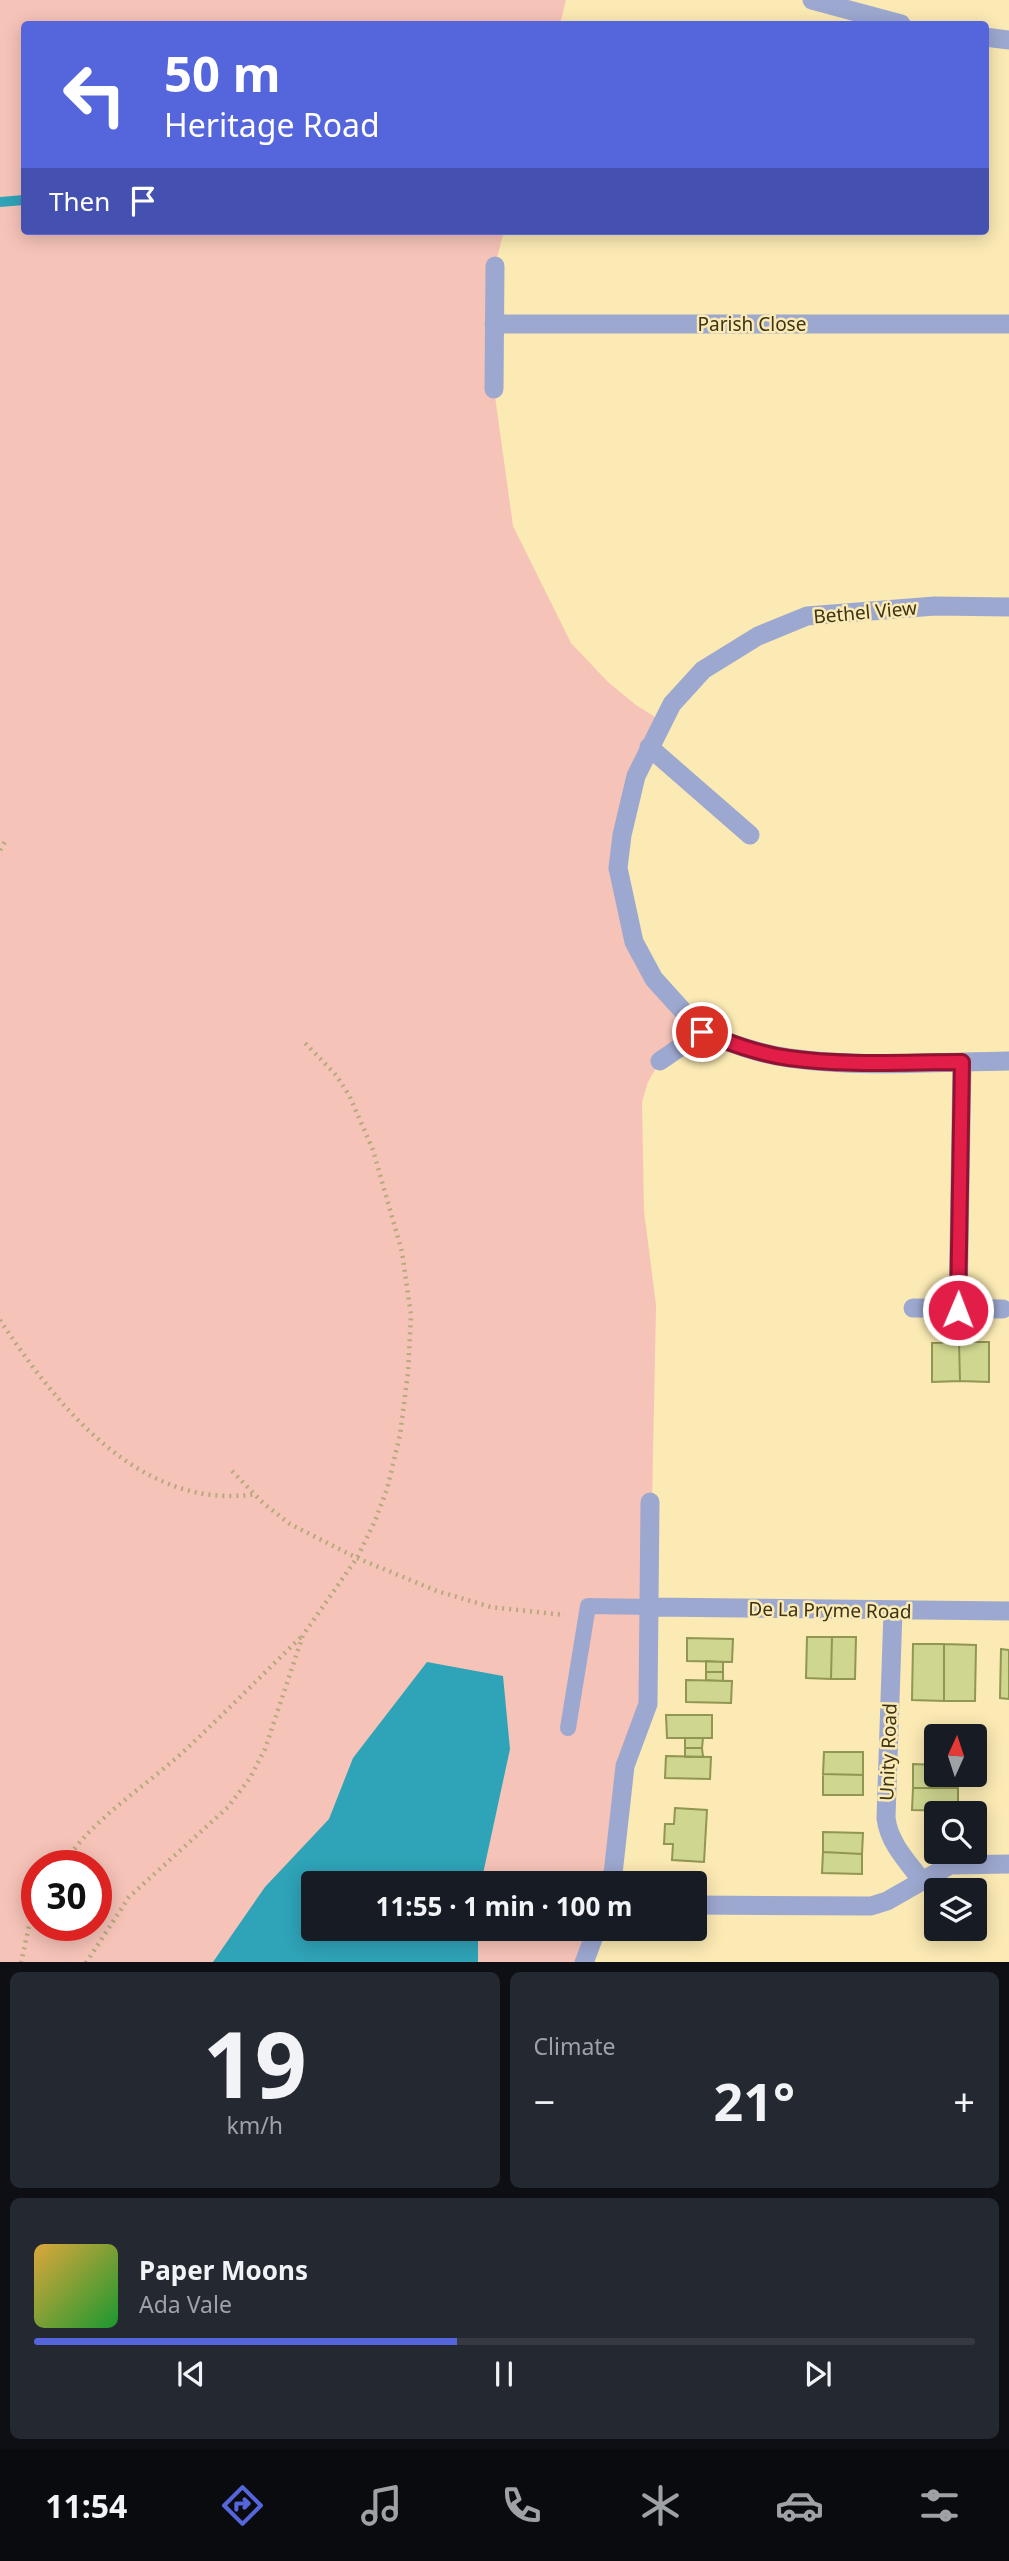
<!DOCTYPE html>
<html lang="en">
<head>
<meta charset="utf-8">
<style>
	:root { --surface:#171b24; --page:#242831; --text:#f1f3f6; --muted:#9ea1a6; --line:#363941; --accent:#56d }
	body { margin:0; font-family:"Noto Sans",sans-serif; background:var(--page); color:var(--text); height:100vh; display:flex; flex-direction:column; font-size:26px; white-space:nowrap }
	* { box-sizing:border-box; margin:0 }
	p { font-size:23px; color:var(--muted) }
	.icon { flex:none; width:38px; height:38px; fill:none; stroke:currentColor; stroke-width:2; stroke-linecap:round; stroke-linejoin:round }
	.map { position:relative; height:1962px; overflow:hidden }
	.panel { display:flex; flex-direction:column; gap:10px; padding:10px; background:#0d0f14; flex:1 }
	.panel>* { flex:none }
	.banner { position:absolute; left:21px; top:21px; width:968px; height:214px; border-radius:7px; box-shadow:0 4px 18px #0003; background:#56d; color:#fff; overflow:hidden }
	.needle { width:46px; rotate:3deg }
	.buttons { position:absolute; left:924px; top:1724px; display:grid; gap:14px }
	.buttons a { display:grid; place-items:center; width:63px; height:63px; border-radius:7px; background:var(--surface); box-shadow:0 4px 18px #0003; font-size:35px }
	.speed { position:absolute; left:21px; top:1850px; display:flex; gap:14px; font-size:35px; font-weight:700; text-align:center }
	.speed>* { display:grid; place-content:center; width:91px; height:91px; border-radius:50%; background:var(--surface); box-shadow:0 4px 18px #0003; line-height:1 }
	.speed .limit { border:10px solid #d22; background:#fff; color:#111 }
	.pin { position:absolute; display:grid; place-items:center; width:60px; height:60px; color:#fff; margin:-30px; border:4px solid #fff; border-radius:50%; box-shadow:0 2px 7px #0007 }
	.me { position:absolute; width:77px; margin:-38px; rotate:1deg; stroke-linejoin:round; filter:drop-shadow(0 0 5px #0008) }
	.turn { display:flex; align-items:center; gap:24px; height:147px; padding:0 28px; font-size:32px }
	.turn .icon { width:91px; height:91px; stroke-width:2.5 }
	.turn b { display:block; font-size:49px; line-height:60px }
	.then { display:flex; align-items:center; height:66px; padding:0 28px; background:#0003; gap:14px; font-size:26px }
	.big { font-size:52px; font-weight:700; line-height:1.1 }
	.panel .card { flex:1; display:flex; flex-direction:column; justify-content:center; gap:10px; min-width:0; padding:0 24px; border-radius:10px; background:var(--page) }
	.panel .dial { align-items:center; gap:0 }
	.dial b { font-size:91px; line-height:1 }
	.song { display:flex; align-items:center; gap:21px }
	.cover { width:84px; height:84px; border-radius:10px; background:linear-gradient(135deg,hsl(40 70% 55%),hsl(130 70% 35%)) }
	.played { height:7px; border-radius:4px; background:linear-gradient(90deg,var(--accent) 45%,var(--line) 45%) }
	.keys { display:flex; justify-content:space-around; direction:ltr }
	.heat { display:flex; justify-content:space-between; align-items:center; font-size:38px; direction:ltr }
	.panel .tiles { flex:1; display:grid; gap:10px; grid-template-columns:1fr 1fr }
	.card:last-child { grid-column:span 2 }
	.trip { position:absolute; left:301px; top:1871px; width:406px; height:70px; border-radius:7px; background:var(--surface); box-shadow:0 4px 18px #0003; font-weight:700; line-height:70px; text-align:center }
	.tab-bar { display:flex; height:112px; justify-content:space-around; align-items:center; background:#090b0e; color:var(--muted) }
	.tab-bar .icon { width:49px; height:49px }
	.tab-bar .current { color:var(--accent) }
	.tab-bar b { font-size:32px; color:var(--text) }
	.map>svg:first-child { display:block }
	.green { fill:#f6c3b8; fill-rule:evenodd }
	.water { fill:#2fa3b8 }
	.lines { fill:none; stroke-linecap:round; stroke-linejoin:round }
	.stream { stroke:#2fa3b8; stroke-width:10 }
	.building { fill:#cfd68f; stroke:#919652; stroke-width:2 }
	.path { stroke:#b8a97c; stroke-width:4.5; stroke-dasharray:2 5; stroke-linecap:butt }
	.service { stroke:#9da8d0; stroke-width:16 }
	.minor { stroke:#9da8d0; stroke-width:19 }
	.route-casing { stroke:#92132f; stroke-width:18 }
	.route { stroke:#e11d48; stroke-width:12 }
	.labels { text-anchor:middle; stroke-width:5; stroke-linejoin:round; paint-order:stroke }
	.street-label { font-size:19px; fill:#3d3418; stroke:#fbeab3 }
</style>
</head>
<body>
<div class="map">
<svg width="1009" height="1963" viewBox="0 0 1009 1963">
	<rect width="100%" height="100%" fill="#fbeab3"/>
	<path class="green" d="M 0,0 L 566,0 L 560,24 L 24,24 L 24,231 L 504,231 L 495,266 L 494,389 L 513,526 L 571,643 L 608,682 L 636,705 L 663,722 L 622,835 L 634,942 L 702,1032 L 660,1061 L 648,1082 L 642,1102 L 644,1211 L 656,1305 L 648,1704 L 625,1766 L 612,1883 L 313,1883 L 313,1928 L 597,1929 L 584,1962 L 0,1963 ZM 37,1866 L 96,1866 L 96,1925 L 37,1925 Z"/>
	<path class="water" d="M 427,1662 L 503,1676 L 510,1749 L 481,1883 L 313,1883 L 313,1928 L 478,1929 L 478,1962 L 213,1962 L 265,1887 L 329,1819 L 353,1758 Z"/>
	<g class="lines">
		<path class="stream" d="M 0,202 L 24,200"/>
	</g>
	<path class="building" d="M 959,1342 L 989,1342 L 989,1382 L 960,1381 Z
		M 959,1342 L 960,1381 L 932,1382 L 932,1343 Z
		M 807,1637 L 832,1637 L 831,1679 L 806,1678 Z
		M 832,1637 L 856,1637 L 855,1679 L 831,1679 Z
		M 687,1638 L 733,1639 L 732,1662 L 687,1661 Z
		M 913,1644 L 944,1644 L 944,1701 L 912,1700 Z
		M 944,1644 L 976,1645 L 975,1701 L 944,1701 Z
		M 1001,1649 L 1009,1650 L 1009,1699 L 1000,1698 Z
		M 706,1661 L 723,1662 L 723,1672 L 706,1672 Z
		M 706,1672 L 723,1672 L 723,1681 L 706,1680 Z
		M 686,1680 L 732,1681 L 731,1703 L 686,1702 Z
		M 666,1715 L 712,1715 L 712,1738 L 667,1738 Z
		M 685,1738 L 703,1738 L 702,1748 L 685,1748 Z
		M 685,1748 L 702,1748 L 703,1757 L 685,1757 Z
		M 824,1752 L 863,1752 L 863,1775 L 823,1774 Z
		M 666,1756 L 711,1757 L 710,1779 L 665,1778 Z
		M 913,1764 L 936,1765 L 936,1774 L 959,1774 L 958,1788 L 913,1788 Z
		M 823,1774 L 863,1775 L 863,1795 L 823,1795 Z
		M 913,1788 L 958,1788 L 958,1811 L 912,1810 Z
		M 675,1808 L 707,1810 L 704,1862 L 672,1860 L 673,1844 L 664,1844 L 665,1824 L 674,1824 Z
		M 823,1832 L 863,1833 L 862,1854 L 823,1852 Z
		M 823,1852 L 862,1854 L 862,1874 L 822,1873 Z"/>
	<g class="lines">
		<path class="path" d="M 0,850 L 6,840
			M 0,1320 C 56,1405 141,1512 255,1494
			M 232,1471 L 263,1503 L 290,1524 L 357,1558 L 437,1591 L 491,1607 L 565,1615
			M 62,1866 C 93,1818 141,1790 182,1753 C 223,1715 261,1676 301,1637
			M 21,1963 L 29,1926 L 37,1909
			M 86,1963 L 129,1897 L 228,1807 L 250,1778 L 265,1749 L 303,1635 L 357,1558 L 375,1521 L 387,1489 L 400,1435 L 408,1373 L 411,1315 L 402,1252 L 373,1150 L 349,1095 L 336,1075 L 305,1043"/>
		<path class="service" d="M 568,1728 L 588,1606 L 651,1607"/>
		<path class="minor" d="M 812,0 L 901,24
			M 985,37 L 1009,40
			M 494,324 L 1009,324
			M 494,389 L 495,266
			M 649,747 L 750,835
			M 702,1032 L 654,979 L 634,942 L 618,868 L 622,835 L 636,776 L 672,704 L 703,670 L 758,636 L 807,616 L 935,606 L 1009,607
			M 660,1061 L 702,1032 C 730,1043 759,1054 789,1058 C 861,1068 937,1062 1009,1061
			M 913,1308 L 1003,1309
			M 958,1310 L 962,1062
			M 651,1607 L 1009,1611
			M 893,1611 L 886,1818 C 889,1843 907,1861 922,1881
			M 612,1883 L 625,1766 L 648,1704 L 650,1502
			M 695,1905 L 871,1906 L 887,1901 L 950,1865 L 1009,1864
			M 584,1963 L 597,1928"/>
	</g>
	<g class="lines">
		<defs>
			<path id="route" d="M 702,1032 C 730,1043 759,1054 789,1058 C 846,1066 905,1062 962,1062 L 958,1310"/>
		</defs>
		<use href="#route" class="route-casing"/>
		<use href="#route" class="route"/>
	</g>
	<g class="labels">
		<g class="street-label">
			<text x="752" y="331">Parish Close</text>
			<text transform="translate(865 612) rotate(-5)" y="7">Bethel View</text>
			<text transform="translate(830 1610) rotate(1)" y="7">De La Pryme Road</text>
			<text transform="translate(888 1752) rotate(-88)" y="7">Unity Road</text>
		</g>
	</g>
</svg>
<div class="buttons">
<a><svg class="needle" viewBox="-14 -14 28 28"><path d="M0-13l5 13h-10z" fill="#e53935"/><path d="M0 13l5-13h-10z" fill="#9ea1a6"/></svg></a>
<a><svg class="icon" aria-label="search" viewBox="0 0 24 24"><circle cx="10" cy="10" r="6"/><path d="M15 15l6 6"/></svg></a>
<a><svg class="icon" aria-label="layers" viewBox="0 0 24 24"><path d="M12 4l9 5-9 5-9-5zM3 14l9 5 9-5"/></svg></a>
</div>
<div class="speed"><div class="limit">30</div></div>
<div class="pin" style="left:702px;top:1032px;background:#d93025"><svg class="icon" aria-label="arrive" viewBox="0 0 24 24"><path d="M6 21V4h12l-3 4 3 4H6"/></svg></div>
<svg class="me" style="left:958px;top:1310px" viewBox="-20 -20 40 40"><circle r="17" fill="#e11d48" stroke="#fff" stroke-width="3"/><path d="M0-11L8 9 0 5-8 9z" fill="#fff"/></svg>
<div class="trip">11:55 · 1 min · 100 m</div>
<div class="banner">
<div class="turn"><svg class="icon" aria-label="left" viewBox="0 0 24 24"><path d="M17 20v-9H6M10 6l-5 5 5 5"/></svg><div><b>50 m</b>Heritage Road</div></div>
<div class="then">Then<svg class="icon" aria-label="arrive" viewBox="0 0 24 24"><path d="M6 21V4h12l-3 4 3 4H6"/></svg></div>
</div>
</div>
<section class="panel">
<div class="tiles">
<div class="card dial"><b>19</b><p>km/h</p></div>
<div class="card"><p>Climate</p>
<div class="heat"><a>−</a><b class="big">21°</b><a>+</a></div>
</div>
<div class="card">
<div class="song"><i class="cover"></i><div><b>Paper Moons</b><p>Ada Vale</p></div></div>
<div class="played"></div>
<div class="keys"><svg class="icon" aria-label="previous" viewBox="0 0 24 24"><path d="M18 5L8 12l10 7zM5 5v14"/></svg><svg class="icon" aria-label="pause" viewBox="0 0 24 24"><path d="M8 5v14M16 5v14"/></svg><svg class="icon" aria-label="next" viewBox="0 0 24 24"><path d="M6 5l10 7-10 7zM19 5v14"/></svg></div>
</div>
</div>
</section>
<nav class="tab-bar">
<b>11:54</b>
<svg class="icon current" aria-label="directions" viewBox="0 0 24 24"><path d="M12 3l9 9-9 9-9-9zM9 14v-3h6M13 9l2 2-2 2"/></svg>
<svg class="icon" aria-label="music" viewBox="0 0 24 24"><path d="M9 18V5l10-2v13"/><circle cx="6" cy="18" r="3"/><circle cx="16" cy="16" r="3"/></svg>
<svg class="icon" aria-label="phone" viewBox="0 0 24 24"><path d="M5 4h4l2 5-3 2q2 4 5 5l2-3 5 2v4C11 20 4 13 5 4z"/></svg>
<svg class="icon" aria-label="climate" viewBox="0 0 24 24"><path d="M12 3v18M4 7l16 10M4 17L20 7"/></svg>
<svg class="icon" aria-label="car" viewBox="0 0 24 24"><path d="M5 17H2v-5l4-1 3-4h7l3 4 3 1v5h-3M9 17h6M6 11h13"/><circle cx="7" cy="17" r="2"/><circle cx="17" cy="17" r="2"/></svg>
<svg class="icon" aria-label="filters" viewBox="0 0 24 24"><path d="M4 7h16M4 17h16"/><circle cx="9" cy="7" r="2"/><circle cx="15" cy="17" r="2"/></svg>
</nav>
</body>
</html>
